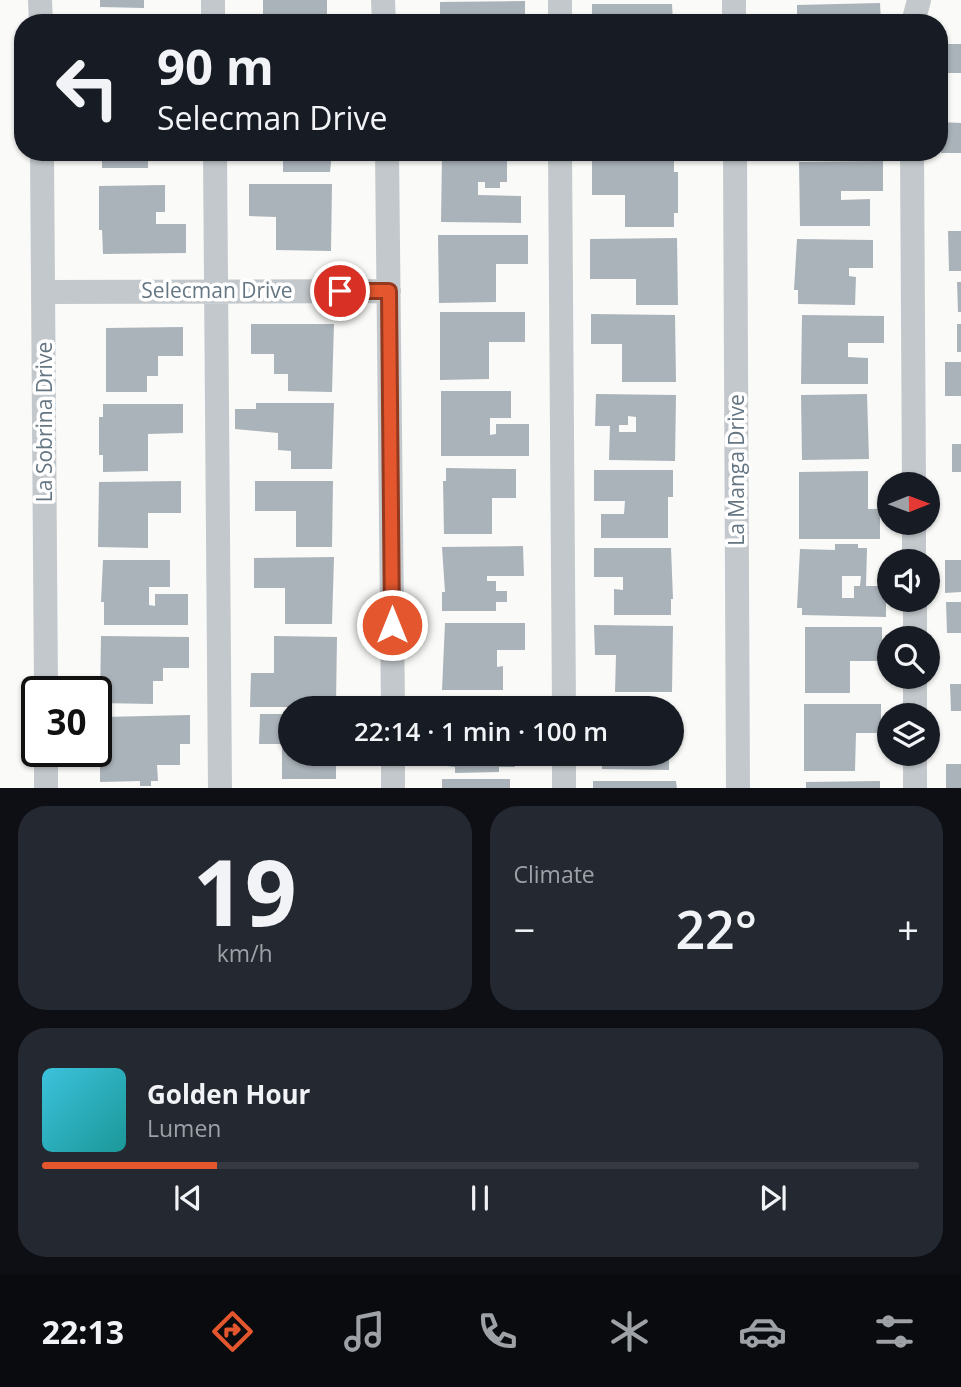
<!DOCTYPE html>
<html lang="en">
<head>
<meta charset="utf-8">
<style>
	:root { --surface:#171b24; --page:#242831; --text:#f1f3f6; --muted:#9ea1a6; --line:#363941; --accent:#e4572e }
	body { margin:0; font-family:"Open Sans",sans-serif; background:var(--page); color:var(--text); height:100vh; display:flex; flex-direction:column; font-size:26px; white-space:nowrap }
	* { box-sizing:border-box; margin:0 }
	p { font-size:23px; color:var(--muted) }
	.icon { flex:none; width:38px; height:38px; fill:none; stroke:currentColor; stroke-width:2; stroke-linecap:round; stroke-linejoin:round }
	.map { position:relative; height:788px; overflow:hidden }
	.details { display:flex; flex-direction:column; gap:18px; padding:18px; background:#0d0f14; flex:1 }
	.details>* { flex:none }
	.hud { position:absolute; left:14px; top:14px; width:934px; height:147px; border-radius:28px; box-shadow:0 2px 5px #0004; background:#171b24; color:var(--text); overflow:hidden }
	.needle { width:46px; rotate:89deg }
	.fabs { position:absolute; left:877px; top:472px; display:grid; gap:14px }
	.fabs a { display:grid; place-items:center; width:63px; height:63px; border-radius:50%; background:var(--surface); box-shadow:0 2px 5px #0004; font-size:35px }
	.speed { position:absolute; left:21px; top:676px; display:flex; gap:14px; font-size:35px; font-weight:700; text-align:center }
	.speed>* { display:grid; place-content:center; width:91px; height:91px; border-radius:50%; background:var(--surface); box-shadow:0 2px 5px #0004; line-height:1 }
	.speed .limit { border:4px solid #111; border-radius:10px; background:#fff; color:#111 }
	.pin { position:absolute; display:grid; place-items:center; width:60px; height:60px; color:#fff; margin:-30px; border:4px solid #fff; border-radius:50%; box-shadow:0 2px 7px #0007 }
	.me { position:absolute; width:77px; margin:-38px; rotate:0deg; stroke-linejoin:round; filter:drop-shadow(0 0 5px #0008) }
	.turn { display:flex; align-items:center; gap:24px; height:147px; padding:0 28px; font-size:32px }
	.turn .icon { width:91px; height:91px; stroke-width:2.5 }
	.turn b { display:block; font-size:49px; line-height:60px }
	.big { font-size:52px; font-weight:600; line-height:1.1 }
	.details .tile { flex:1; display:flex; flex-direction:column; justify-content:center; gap:10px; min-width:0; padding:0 24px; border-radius:28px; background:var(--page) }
	.details .dial { align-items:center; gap:0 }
	.dial b { font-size:91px; line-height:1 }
	.song { display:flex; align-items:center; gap:21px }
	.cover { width:84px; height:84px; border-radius:10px; background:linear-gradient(135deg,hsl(190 70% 55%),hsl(180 70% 35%)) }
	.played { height:7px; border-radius:4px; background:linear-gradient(90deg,var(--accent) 20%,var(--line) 20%) }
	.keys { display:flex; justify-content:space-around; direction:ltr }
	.heat { display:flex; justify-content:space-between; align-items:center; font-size:38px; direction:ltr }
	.details .tiles { flex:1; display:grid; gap:18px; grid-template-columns:1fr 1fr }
	.tile:last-child { grid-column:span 2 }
	.trip { position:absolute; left:278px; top:696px; width:406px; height:70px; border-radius:35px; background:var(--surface); box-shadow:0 2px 5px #0004; font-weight:600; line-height:70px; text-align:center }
	.dock { display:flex; height:112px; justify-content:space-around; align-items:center; background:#090b0e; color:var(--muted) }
	.dock .icon { width:49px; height:49px }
	.dock .selected { color:var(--accent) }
	.dock b { font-size:32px; color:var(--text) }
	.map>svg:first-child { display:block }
	.building { fill:#aab3b9; fill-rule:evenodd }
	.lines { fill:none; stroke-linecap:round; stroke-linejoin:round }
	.minor { stroke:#c3c8cc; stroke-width:24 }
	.route-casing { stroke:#94391e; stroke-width:18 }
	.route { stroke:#e4572e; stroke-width:12 }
	.labels { text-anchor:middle; stroke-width:7; stroke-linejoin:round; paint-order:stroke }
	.street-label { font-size:21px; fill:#657683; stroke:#fff }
</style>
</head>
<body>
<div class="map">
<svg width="961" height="789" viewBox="0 0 961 789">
	<rect width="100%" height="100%" fill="#fafaf8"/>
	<path class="building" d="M 100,0 L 144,0 L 144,8 L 100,7 Z
		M 263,0 L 327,0 L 327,18 L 263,17 Z
		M 525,1 L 525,23 L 440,23 L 440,2 Z
		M 880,3 L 881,23 L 797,23 L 797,5 Z
		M 592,4 L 672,4 L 673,23 L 592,23 Z
		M 152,19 L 152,23 L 101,23 L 101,20 Z
		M 942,44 L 961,44 L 961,73 L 942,73 Z
		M 941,122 L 961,123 L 961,153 L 941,153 Z
		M 102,152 L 148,152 L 148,168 L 102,168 Z
		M 283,152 L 332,152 L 330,172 L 283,172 Z
		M 442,156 L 507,157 L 507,182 L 500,182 L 500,188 L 485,188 L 485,182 L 478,182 L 478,195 L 521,196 L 521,223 L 441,222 Z
		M 592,161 L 674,161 L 674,172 L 678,172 L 678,213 L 674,213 L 674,227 L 625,227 L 625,195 L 592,195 Z
		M 883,161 L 883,191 L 841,191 L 841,200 L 870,199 L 870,226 L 800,226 L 799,162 Z
		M 249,184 L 332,184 L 331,251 L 276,250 L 276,217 L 249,216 Z
		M 165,185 L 165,212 L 156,212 L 156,224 L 186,224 L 186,253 L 103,254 L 102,230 L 99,230 L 99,186 Z
		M 948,231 L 961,231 L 961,271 L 949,271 Z
		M 438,235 L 528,235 L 528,264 L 496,264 L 496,302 L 439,303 Z
		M 677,238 L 678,305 L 636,305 L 636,279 L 590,279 L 590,239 Z
		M 797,239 L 873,240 L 873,268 L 849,268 L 849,276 L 856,277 L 855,305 L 798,304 L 798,290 L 794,290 Z
		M 957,282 L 961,282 L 961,312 L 958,312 Z
		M 440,312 L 525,312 L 525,342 L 489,342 L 489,379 L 440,380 Z
		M 591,314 L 675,315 L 676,382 L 622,382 L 622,344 L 591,344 Z
		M 802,315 L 884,316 L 884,343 L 848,343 L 848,357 L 868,358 L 868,384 L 801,384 Z
		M 251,324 L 334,324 L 332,392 L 288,391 L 288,374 L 274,374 L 274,354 L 251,354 Z
		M 957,324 L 961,324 L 961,352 L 957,352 Z
		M 183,327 L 183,356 L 158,356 L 158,376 L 147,376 L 147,392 L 106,392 L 106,328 Z
		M 945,362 L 961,362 L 961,396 L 945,396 Z
		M 441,391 L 511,391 L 511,418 L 490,418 L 490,435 L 496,434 L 496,424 L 529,424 L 529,456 L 441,456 Z
		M 596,394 L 676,395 L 675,461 L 609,460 L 610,426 L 595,426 ZM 628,416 L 636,417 L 636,432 L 619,432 L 619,425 L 628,425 Z
		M 867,394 L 869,459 L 802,460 L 801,395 Z
		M 256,403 L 334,403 L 332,469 L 291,469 L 291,451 L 278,450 L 278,433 L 235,429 L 235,409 L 256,409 Z
		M 103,404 L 183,404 L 183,433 L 148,434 L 148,471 L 103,472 L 103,455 L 99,455 L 99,417 L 103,417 Z
		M 952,444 L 961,444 L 961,472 L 952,472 Z
		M 446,468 L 516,469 L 516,498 L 492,498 L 492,534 L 444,534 L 443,481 L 446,481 Z
		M 594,470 L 673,470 L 673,497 L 668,497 L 668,538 L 601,538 L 601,514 L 624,514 L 625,501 L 594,501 Z
		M 868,471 L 868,509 L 880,509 L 880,539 L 799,539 L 799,472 Z
		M 181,481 L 181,513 L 148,513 L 148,548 L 98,547 L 99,482 Z
		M 255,481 L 333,481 L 332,547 L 296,547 L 296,511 L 255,511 Z
		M 835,544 L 858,544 L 858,548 L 867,548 L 866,586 L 886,586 L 886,617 L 802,615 L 802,608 L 797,608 L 800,549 L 835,550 ZM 842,576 L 861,576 L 860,586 L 854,586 L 854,598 L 842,598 Z
		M 523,546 L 524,576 L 487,576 L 487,581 L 496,581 L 496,591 L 507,591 L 507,602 L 496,602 L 496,611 L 442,611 L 442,592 L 445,592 L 442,547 Z
		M 594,548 L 671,548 L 673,599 L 671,599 L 671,615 L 614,615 L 614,589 L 623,590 L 623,577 L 594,577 Z
		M 334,557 L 332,624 L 285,624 L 285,588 L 254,588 L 254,558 Z
		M 103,560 L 170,560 L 170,587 L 149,587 L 149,605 L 155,606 L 155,594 L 188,594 L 188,625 L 104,625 L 104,602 L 101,602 Z
		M 945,560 L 961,560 L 961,592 L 945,593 Z
		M 946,602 L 961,602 L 961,633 L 947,633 Z
		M 445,623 L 525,623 L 525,650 L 497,650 L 497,667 L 503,666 L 503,690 L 442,690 Z
		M 594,625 L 673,626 L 672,692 L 615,692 L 616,655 L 595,655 Z
		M 805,627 L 882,627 L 882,661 L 850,661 L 850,693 L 805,693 Z
		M 101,636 L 189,637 L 189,668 L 163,668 L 163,681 L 153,681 L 153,704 L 100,703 Z
		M 274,636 L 337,637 L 336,703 L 297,703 L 297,707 L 250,707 L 251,673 L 274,673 Z
		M 950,684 L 961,684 L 961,711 L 951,711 Z
		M 601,704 L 669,705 L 669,709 L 601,709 Z
		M 804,704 L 881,704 L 881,733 L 856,733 L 855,771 L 804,771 Z
		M 531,705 L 531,709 L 446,709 L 446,706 Z
		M 260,714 L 290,714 L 290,754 L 336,754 L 336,779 L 282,779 L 282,744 L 259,744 Z
		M 190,715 L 190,744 L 180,744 L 180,765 L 157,765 L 158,781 L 151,781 L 151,786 L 140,786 L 140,781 L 100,782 L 100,750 L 109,750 L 109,736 L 104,736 L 103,717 Z
		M 447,754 L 515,754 L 515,767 L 499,767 L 499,772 L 455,773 L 455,767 L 447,766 Z
		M 602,754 L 669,754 L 669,770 L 602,769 Z
		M 946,764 L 961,764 L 961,789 L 946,789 Z
		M 442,779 L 510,779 L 510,789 L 442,789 Z
		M 593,781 L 676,781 L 677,789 L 593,789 Z
		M 880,781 L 880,789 L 806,789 L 806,782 Z"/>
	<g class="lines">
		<path class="minor" d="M 40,0 L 41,23
			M 213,0 L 213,23
			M 383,0 L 384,23
			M 560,0 L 560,23
			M 734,0 L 734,23
			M 913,23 L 919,0
			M 42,152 L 46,691
			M 215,152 L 220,789
			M 387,152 L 393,709
			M 560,152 L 564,709
			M 735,152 L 738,789
			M 912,152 L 914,485
			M 44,292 L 389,291
			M 914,523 L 914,562
			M 915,600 L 915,639
			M 915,677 L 915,716
			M 46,751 L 46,789
			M 393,754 L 393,789
			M 915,754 L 915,789
			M 564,789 L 564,754"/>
	</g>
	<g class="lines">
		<defs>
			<path id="route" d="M 340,291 L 389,291 L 392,625"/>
		</defs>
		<use href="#route" class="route-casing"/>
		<use href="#route" class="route"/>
	</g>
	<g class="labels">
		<g class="street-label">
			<text x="217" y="298">Selecman Drive</text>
			<text transform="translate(45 422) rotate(-90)" y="7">La Sobrina Drive</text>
			<text transform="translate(737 470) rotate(-90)" y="7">La Manga Drive</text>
		</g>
	</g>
</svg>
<div class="fabs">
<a><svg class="needle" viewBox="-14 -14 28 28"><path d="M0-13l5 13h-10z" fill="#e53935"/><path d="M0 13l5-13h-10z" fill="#9ea1a6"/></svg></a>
<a><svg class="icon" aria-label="sound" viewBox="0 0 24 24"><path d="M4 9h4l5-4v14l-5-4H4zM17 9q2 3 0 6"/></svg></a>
<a><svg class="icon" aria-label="search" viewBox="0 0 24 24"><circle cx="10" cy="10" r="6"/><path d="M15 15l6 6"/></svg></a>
<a><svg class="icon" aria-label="layers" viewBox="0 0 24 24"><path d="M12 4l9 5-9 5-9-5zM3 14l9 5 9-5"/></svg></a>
</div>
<div class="speed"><div class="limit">30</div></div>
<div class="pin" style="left:340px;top:291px;background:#d93025"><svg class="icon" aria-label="arrive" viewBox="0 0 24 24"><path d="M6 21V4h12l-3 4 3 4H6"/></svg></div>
<svg class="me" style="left:392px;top:625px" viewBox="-20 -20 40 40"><circle r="17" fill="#e4572e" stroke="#fff" stroke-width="3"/><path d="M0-11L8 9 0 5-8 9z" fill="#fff"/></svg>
<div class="trip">22:14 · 1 min · 100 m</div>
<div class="hud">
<div class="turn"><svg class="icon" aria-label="left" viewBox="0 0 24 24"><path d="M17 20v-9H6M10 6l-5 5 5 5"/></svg><div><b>90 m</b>Selecman Drive</div></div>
</div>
</div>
<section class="details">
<div class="tiles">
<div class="tile dial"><b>19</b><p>km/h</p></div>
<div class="tile"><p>Climate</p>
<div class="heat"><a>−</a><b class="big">22°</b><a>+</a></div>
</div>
<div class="tile">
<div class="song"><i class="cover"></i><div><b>Golden Hour</b><p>Lumen</p></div></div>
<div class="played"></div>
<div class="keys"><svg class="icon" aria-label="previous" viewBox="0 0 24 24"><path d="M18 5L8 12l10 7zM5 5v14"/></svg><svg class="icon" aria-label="pause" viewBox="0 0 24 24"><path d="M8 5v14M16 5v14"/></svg><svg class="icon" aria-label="next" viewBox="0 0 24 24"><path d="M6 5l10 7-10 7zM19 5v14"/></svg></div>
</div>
</div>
</section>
<nav class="dock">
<b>22:13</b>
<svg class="icon selected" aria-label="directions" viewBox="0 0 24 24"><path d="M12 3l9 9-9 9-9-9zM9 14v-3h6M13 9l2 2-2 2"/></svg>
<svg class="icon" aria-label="music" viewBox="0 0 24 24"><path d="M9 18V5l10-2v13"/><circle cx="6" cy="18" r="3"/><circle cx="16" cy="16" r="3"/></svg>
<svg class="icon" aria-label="phone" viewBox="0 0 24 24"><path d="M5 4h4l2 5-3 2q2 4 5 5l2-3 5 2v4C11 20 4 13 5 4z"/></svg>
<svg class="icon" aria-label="climate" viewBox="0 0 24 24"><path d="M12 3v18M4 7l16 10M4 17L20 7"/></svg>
<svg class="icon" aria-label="car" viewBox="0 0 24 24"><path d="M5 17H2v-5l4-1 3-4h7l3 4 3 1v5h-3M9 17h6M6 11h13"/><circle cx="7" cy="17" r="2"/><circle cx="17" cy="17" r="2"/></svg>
<svg class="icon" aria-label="filters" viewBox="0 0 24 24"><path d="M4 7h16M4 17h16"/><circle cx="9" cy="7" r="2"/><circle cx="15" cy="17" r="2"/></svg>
</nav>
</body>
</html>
